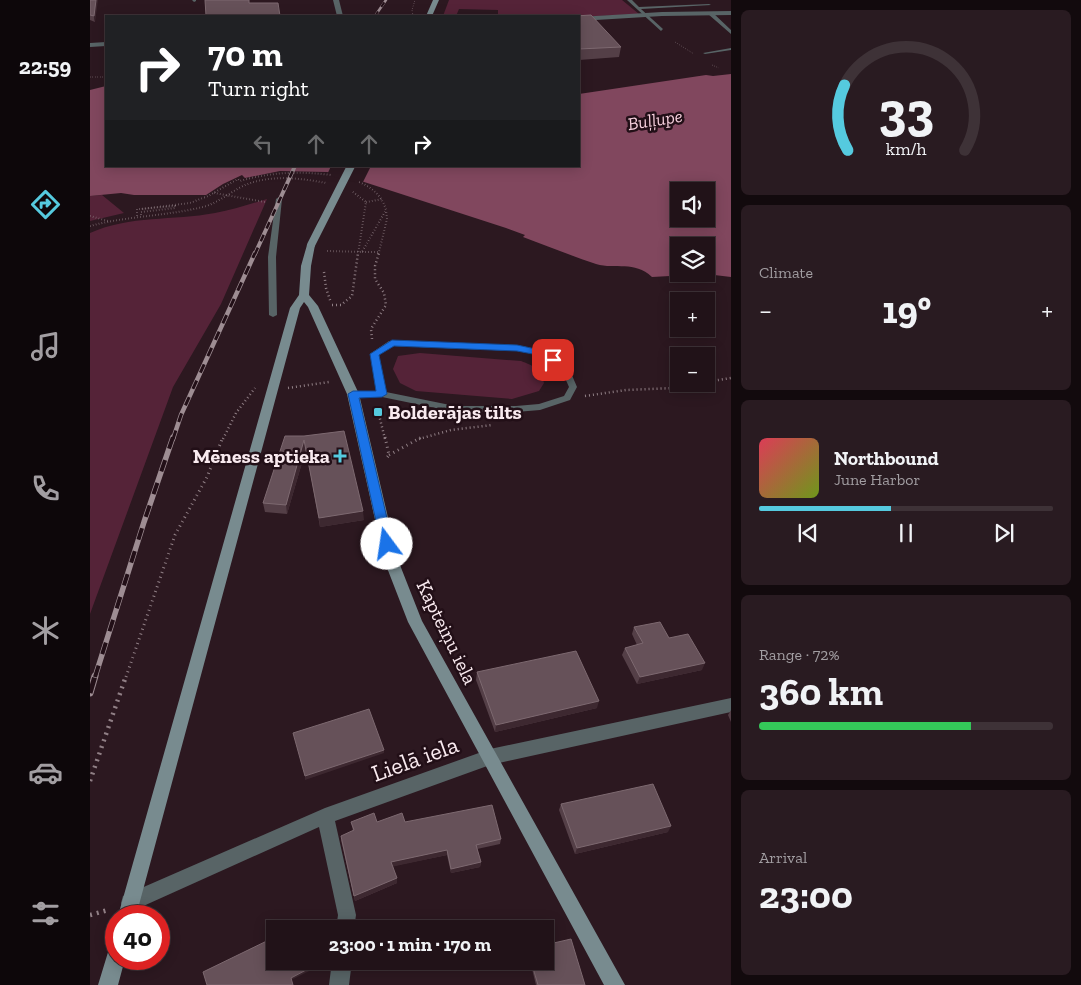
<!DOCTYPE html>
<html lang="en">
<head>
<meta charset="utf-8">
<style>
	:root { --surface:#211218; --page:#291b21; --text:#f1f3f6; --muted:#a29ea2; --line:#3e3237; --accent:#55cadf }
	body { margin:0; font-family:"Zilla Slab",serif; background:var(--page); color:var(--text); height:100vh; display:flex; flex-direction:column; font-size:19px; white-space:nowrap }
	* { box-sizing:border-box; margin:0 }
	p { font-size:16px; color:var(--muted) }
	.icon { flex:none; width:28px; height:28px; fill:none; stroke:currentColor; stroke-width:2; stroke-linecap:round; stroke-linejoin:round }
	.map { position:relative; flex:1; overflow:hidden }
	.side { display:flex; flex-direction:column; gap:10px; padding:10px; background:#120a0d; width:350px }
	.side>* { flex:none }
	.top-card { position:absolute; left:15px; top:15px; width:475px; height:152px; border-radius:0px; box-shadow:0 2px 12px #0003,0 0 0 1px var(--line); background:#202124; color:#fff; overflow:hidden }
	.fabs { position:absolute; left:580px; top:182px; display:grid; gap:10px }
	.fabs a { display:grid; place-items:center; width:45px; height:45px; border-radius:0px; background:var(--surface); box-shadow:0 2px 12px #0003,0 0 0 1px var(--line); font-size:25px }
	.speed { position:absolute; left:15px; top:905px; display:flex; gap:10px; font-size:25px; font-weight:700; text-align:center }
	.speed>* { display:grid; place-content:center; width:65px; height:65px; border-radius:50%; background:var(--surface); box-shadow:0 2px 12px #0003,0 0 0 1px var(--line); line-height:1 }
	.speed .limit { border:8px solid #d22; background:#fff; color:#111 }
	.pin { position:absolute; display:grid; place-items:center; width:42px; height:42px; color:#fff; margin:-21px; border-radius:10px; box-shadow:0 2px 8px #0006 }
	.me { position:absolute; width:55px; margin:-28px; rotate:346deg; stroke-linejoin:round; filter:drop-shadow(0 0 4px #0008) }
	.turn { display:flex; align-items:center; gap:18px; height:105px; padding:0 20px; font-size:22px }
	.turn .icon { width:65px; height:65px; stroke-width:2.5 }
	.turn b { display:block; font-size:35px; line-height:42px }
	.lanes { display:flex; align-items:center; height:48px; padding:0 20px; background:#0003; justify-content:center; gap:25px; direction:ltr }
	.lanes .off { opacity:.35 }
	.big { font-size:38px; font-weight:700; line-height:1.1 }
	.side .card { flex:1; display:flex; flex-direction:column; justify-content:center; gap:8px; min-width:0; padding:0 18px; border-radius:8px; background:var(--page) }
	.side .dial { align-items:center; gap:0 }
	.dial svg { height:130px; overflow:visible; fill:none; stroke:var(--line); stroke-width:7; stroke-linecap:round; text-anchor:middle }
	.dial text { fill:var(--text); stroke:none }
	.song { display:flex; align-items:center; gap:15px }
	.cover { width:60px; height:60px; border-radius:8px; background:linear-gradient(135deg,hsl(350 70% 55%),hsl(80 70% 35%)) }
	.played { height:5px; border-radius:2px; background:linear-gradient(90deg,var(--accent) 45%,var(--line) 45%) }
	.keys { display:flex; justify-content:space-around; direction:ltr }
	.heat { display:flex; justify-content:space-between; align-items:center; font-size:28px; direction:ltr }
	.charge { height:8px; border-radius:4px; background:linear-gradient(90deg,#34c759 72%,var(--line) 0) }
	.trip { position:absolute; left:176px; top:920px; width:288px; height:50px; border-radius:0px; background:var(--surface); box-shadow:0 2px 12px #0003,0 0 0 1px var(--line); font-weight:700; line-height:50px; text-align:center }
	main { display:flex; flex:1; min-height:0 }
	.menu { display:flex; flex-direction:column; width:90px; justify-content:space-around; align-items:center; background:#0d070a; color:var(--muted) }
	.menu .icon { width:35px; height:35px }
	.menu .on { color:var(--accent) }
	.menu b { font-size:22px; color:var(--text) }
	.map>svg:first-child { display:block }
	.green { fill:#552338 }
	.water { fill:#81475e; fill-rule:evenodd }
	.pier { fill:#2c1820 }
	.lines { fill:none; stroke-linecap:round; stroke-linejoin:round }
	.path-far4 { stroke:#907f85; stroke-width:1; stroke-dasharray:0.5 2; stroke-linecap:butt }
	.path-far3 { stroke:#907f85; stroke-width:2; stroke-dasharray:0.5 2.5; stroke-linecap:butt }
	.path-far2 { stroke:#907f85; stroke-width:2.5; stroke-dasharray:1 3; stroke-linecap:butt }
	.path-far1 { stroke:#907f85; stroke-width:3; stroke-dasharray:1 4; stroke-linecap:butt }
	.path { stroke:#907f85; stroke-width:4.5; stroke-dasharray:2 5; stroke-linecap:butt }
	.lane { fill:#586466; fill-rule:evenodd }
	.street { fill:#586466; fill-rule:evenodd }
	.secondary { fill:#788b8f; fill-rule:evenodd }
	.rail-far4-casing { stroke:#9e8d93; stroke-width:2.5 }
	.rail-far3-casing { stroke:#9e8d93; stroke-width:4 }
	.rail-far2-casing { stroke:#9e8d93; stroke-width:4.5 }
	.rail-far1-casing { stroke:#9e8d93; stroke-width:5.5 }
	.rail-casing { stroke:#9e8d93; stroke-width:7 }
	.rail-far4 { stroke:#220f17; stroke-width:2; stroke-dasharray:5.5; stroke-linecap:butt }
	.rail-far3 { stroke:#220f17; stroke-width:2.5; stroke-dasharray:7; stroke-linecap:butt }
	.rail-far2 { stroke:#220f17; stroke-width:3; stroke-dasharray:9; stroke-linecap:butt }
	.rail-far1 { stroke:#220f17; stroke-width:4; stroke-dasharray:12; stroke-linecap:butt }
	.rail { stroke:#220f17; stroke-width:5; stroke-dasharray:16; stroke-linecap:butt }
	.secondary-bridge { stroke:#788b8f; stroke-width:8 }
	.wall { fill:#543f47 }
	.shaded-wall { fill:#3d2830 }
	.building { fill:#665159; stroke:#7d6970 }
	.route { fill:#1a73e8; stroke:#114b97 }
	.poi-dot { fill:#55cadf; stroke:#220f17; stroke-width:2 }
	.labels { text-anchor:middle; stroke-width:5; stroke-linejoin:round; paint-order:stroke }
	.far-water-label { font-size:18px; font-style:italic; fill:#f5cfdc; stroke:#220f17 }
	.poi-label { font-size:20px; font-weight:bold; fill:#f9eaef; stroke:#220f17; text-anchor:start }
	.street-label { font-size:20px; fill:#f9eaef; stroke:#220f17 }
	.near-street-label { font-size:24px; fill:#f9eaef; stroke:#220f17 }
</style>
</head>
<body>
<main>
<nav class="menu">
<b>22:59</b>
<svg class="icon on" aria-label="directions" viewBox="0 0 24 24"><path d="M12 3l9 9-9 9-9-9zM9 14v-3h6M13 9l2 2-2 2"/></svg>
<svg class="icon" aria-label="music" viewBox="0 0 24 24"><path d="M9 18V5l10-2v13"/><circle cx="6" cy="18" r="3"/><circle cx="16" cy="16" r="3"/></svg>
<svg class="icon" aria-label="phone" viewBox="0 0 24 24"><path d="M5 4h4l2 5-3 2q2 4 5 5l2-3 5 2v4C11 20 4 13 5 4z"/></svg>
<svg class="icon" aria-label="climate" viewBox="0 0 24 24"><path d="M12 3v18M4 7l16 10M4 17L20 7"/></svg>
<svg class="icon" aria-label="car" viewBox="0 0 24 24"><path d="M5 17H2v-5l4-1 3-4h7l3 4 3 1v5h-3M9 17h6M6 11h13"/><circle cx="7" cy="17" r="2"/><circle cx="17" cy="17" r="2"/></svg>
<svg class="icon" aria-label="filters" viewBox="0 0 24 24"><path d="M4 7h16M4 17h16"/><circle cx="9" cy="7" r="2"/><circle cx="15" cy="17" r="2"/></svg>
</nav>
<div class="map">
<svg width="641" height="985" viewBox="0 0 641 985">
	<rect width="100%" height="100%" fill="#2c1820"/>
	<path class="green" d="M 359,0 L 532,0 L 549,14 L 489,17 L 408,16 L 408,10 L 369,9 L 366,16 L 353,16 Z
		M 12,195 L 34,213 L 0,221 L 0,196 Z
		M 177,199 L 131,304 L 83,387 L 0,614 L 0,233 C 40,215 83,221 125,213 C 143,210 160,204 177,199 Z
		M 330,353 L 431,361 C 444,366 451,369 454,383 L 449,391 L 422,399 L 326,391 L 310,383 L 303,369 L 308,356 Z"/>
	<path class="water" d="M 641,74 L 641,277 L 616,274 L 562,277 C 544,260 526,270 506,264 C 482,256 457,246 433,237 L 435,235 L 416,228 L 268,180 L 237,172 L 190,171 L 155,178 L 152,175 L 133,184 L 116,195 L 44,195 L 31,193 L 0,196 L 0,90 L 16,86 L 16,166 L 489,166 L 489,94 L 616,75 L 623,76 ZM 589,191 L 616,191 L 616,219 L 589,219 ZM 589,246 L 616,246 L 616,274 L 589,274 Z"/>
	<path class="pier" d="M 241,166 L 281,166 L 272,184 L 237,175 Z"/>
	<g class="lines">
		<path class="path-far4" d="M 323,16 L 322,10 L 325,0
			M 585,42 L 604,54
			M 622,65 L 629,68
			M 0,77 L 16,77"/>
		<path class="path-far3" d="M 263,192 L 276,202 L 268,254
			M 124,193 L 175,202
			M 276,202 L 293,199
			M 51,215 L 51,212 L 85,208 L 85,206 L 51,209 L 100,203 L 118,196 L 148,179 L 150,181 C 180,172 210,171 241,175
			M 0,216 L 18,221
			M 47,216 L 47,209 L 51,209
			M 0,226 C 37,216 76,216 113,207 C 128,203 139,193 153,186 C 179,174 209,178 236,183
			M 237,251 L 272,252 L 296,210 C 292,196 283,188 269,182
			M 272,252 L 289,252 L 297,219 L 296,210
			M 288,254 L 289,252"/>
		<path class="path-far2" d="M 234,272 L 236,288 L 241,303
			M 242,305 L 251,305 L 262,296 L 268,253
			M 282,339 L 281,329 L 296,305 L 294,293 L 285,279 L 285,266 L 289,253
			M 616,382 L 641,378
			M 198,388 L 239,382
			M 495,396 L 536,390 L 584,388 L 607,384
			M 287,407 L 295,439
			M 133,439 L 146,413 L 165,388
			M 329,439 L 361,430 L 402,425"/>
		<path class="path-far1" d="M 295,437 L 299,455 L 295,460
			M 299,455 L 332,437
			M 36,677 L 85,535 L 117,477 L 133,437"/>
		<path class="path" d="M 0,781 L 36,676
			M 0,915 L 18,910"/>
		<path class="lane" d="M 102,0 L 106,0 L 106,1 L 104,2 Z
			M 537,0 L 542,0 L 549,7 L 619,4 L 621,5 L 551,9 L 573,29 L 571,31 Z
			M 618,12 L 622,12 L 641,30 L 641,34 L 618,14 Z
			M 641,48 L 641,50 L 615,54 L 613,53 Z
			M 189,197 L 192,199 L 186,257 L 187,315 L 183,317 L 179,315 L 178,257 L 186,199 Z
			M 299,341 L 427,345 L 451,350 L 478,366 L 487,387 L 480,400 L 450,410 L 426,412 L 365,412 L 292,397 L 260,396 L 259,394 L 263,391 L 287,391 L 280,354 ZM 304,346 L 427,351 L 448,355 L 471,369 L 479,387 L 474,396 L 449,404 L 426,406 L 365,406 L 296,392 L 288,355 Z"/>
		<path class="street" d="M 243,0 L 249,0 L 253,16 L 247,16 Z
			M 641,11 L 641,15 L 572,16 L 489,21 L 489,17 L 572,12 Z
			M 16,42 L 16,46 L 0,47 L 0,43 Z
			M 641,698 L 641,712 L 400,765 L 245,821 L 266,915 L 264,929 L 246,929 L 248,915 L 229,827 L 40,912 L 33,910 L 31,903 L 33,896 L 235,808 L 400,749 Z
			M 242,961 L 262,961 L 259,985 L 239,985 Z"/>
		<path class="secondary" d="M 343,0 L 349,0 L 342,16 L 336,16 Z
			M 221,242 L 225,245 L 221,266 L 219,295 L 228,306 L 269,394 L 308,560 L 332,621 L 535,985 L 514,985 L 318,622 L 294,560 L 257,394 L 218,307 L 214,302 L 210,308 L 46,916 L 28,916 L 200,308 L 209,295 L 211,266 L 217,245 Z
			M 26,947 L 26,959 L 35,959 L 28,985 L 8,985 L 19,949 Z"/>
		<defs>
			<path id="rail-far4" d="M 285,16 L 296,0"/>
			<path id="rail-far3" d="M 165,254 L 205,166"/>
			<path id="rail-far2" d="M 83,439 L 91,415 L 165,253"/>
			<path id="rail-far1" d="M 5,677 L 54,522 L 83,437"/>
			<path id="rail" d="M 0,693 L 5,676"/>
		</defs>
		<use href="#rail-far4" class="rail-far4-casing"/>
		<use href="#rail-far3" class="rail-far3-casing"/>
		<use href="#rail-far2" class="rail-far2-casing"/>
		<use href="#rail-far1" class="rail-far1-casing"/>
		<use href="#rail" class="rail-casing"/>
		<use href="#rail-far4" class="rail-far4"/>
		<use href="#rail-far3" class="rail-far3"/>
		<use href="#rail-far2" class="rail-far2"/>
		<use href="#rail-far1" class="rail-far1"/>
		<use href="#rail" class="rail"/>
		<path class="secondary-bridge" d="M 221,245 L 261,166"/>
	</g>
	<path class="wall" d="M 0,0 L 5,22 L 0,20 Z
		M 489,16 L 531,47 L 529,57 L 489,60 Z
		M 214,436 L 274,520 L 230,527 L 216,449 L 197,514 L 175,512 L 173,503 Z
		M 544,627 L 579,638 L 612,670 L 547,684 L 532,655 L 535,648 L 547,645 L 542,634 Z
		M 387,672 L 507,708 L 405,732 L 386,680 Z
		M 641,710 L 641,722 L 638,715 Z
		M 471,804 L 578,832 L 485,854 L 469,810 Z
		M 261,822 L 315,822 L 411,839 L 410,844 L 387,849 L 391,862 L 390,867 L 361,873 L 357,855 L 303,866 L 307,883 L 265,901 L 251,840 L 263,831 Z
		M 440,961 L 455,961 L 495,985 L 446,985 Z"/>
	<path class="shaded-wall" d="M 6,0 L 8,0 L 5,22 L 4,16 Z
		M 214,440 L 216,449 L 197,514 L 196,505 Z
		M 273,511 L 274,520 L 230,527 L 229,518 Z
		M 615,663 L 612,670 L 547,684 L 550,677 Z
		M 509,701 L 507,708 L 405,732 L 406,725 Z
		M 294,750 L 294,753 L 215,780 L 215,776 Z
		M 581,826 L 578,832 L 485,854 L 487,848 Z
		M 357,850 L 357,855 L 301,867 L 301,862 Z
		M 391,862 L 390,867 L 361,873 L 361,869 Z
		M 307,878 L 307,883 L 265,901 L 264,896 Z
		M 233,961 L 235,961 L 235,963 L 201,980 L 201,978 Z"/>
	<path class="building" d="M 0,0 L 6,0 L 4,16 L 0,15 Z
		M 115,0 L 159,0 L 159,3 L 188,3 L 190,16 L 119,16 L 119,15 L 116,16 Z
		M 501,15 L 531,47 L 489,49 L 489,16 L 485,16 Z
		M 254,431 L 273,511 L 229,518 L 214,440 L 196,505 L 173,503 L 195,436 L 214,436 Z
		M 570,622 L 579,638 L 598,634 L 615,663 L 550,677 L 535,648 L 553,643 L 544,627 Z
		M 486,651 L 509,701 L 406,725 L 387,672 Z
		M 279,709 L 294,750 L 215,776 L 203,733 Z
		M 563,784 L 581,826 L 487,848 L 471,804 Z
		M 402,805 L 411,839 L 386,845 L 391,862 L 361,869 L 357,850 L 301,862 L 307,878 L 264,896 L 251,836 L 264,830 L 261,822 L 284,813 L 287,822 L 312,813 L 315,822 Z
		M 220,920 L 223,929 L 201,929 Z
		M 185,937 L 185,961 L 233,961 L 201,978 L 203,985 L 117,985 L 113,972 Z
		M 481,939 L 495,985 L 448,985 L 441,961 L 455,961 L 455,945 Z"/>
	<path class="route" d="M 302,340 L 427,345 L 455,351 L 468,360 L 463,363 L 448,355 L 427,351 L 304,346 L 289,355 L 297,394 L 292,397 L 269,398 L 303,544 L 301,547 L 293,547 L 291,544 L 258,394 L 263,391 L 286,391 L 280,354 Z"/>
	<g class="poi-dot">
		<rect x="283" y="407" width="10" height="10" rx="2.5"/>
		<path d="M247.5 448.5h5v5h5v5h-5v5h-5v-5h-5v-5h5z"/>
	</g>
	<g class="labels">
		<g class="far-water-label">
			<text transform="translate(565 120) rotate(-9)" y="6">Buļļupe</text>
		</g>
		<g class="poi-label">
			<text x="298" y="419">Bolderājas tilts</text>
			<text x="240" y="463" text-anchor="end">Mēness aptieka</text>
		</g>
		<g class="street-label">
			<text transform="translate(357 632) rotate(64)" y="7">Kapteiņu iela</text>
		</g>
		<g class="near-street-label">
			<text transform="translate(325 759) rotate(-20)" y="8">Lielā iela</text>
		</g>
	</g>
</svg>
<div class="fabs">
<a><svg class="icon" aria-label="sound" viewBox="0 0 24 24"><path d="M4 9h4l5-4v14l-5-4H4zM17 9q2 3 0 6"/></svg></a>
<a><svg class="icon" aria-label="layers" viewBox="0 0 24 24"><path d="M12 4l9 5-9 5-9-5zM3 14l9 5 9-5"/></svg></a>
<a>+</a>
<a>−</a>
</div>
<div class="speed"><div class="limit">40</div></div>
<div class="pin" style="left:463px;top:360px;background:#d93025"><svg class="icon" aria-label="arrive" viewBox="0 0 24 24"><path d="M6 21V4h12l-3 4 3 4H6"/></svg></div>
<svg class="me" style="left:297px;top:544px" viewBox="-20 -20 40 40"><circle r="19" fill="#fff"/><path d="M0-13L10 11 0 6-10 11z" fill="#1a73e8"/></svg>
<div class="trip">23:00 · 1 min · 170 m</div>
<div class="top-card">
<div class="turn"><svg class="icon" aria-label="right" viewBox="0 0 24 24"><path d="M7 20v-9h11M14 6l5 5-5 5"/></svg><div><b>70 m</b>Turn right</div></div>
<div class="lanes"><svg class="icon off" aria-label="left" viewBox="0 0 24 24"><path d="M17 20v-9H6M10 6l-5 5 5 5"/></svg><svg class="icon off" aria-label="ahead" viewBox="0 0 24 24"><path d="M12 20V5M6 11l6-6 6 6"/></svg><svg class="icon off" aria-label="ahead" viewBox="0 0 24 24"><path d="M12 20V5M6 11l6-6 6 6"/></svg><svg class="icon" aria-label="right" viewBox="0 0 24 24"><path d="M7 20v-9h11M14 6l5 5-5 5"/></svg></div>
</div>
</div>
<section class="side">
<div class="card dial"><svg viewBox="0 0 100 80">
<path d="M14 69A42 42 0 1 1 86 69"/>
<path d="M14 69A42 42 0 0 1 12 29" stroke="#55cadf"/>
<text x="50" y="56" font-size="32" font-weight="700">33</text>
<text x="50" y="72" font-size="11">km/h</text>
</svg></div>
<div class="card"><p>Climate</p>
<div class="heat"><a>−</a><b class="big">19°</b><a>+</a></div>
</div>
<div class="card">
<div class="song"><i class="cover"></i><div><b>Northbound</b><p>June Harbor</p></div></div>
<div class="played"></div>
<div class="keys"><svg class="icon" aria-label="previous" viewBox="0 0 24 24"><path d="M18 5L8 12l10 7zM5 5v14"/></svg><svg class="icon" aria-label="pause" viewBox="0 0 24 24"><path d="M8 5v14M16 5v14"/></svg><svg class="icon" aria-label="next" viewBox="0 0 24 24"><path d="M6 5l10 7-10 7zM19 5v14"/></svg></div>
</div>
<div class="card"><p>Range · 72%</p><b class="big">360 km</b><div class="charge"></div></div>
<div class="card"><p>Arrival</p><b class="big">23:00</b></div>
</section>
</main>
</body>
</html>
